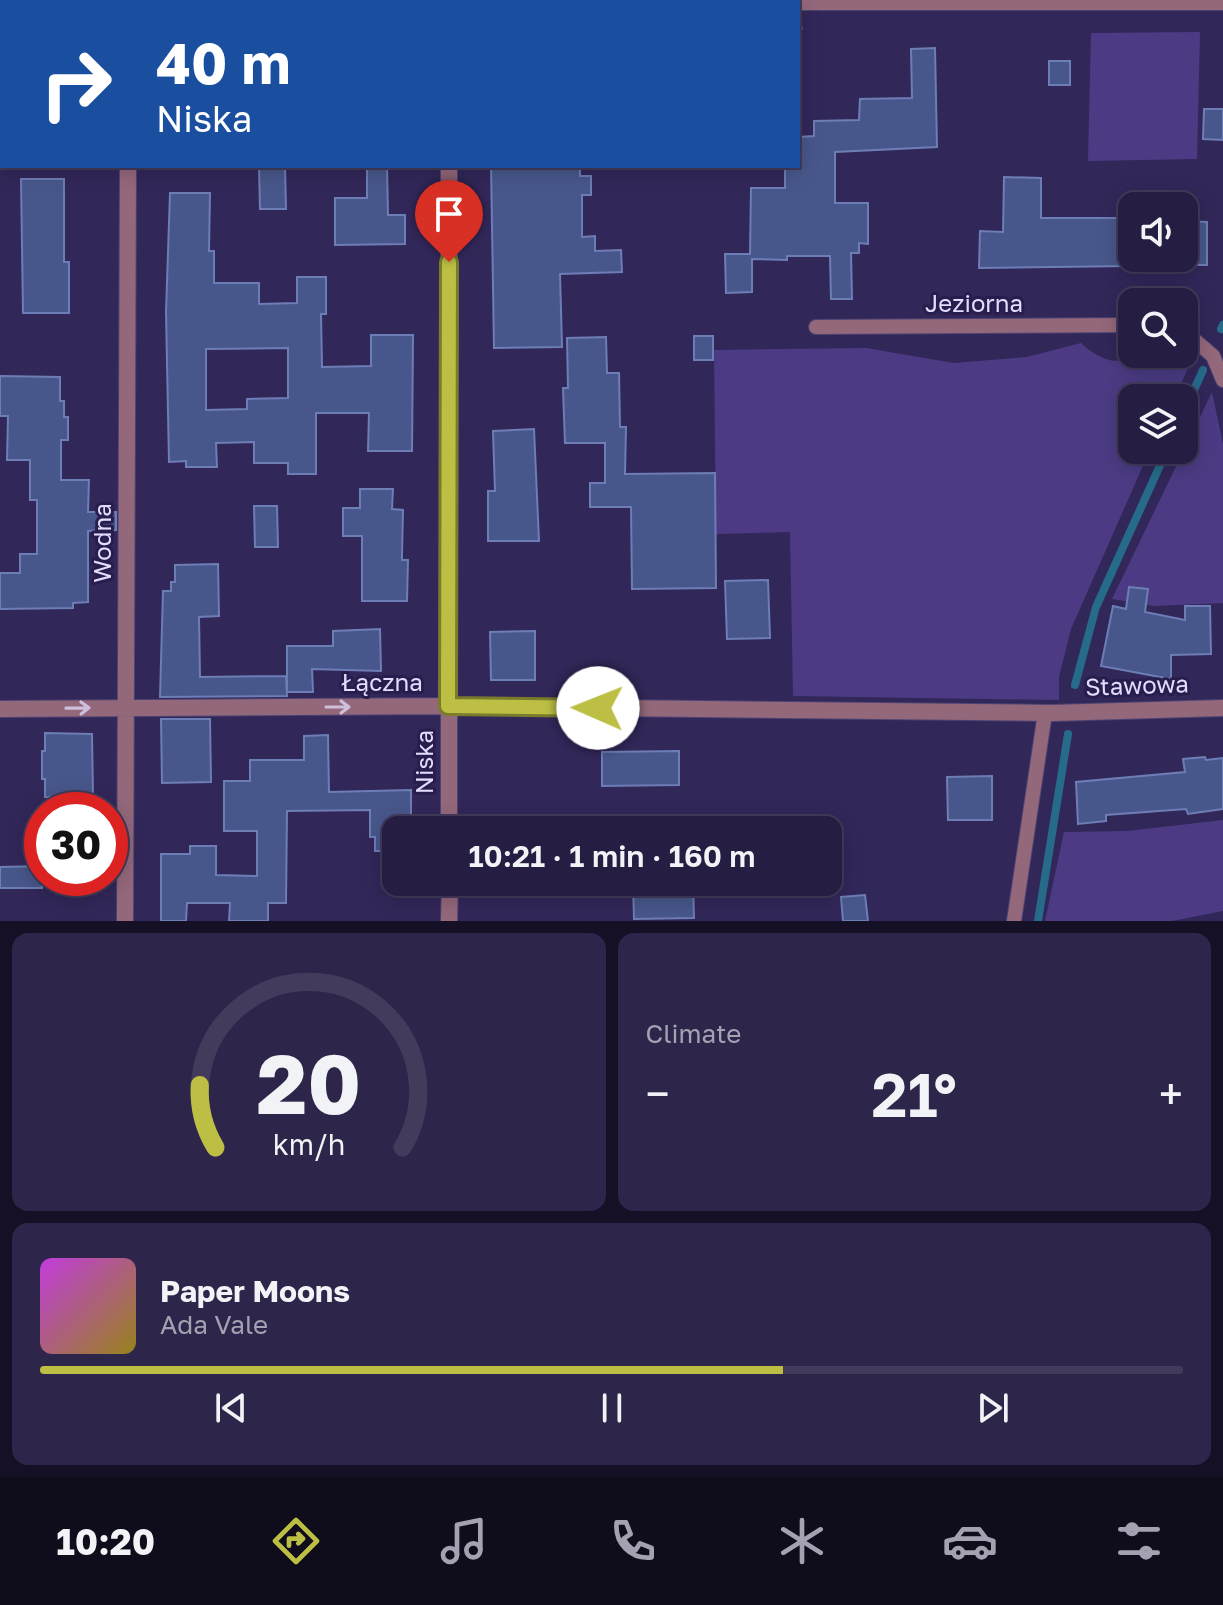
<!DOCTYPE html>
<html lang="en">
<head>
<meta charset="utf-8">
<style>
	:root { --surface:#261d43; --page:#2e264a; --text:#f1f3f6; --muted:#a4a2b2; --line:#423b5c; --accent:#bcbf44 }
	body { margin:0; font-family:"Golos Text",sans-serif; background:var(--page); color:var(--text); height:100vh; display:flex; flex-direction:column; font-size:30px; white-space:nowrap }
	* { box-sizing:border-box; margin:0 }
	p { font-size:26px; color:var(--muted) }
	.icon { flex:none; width:44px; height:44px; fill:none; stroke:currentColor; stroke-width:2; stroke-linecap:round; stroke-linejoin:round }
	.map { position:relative; height:921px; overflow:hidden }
	.drawer { display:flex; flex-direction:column; gap:12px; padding:12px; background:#151025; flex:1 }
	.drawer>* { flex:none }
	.banner { position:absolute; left:0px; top:0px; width:800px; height:168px; box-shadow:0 4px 20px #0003,0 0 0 2px var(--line); background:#1a4fa0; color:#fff; overflow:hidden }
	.fabs { position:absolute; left:1118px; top:192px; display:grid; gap:16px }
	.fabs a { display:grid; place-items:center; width:80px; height:80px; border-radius:16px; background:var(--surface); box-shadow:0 4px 20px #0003,0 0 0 2px var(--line); font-size:40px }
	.speed { position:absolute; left:24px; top:792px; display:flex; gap:16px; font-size:40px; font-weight:700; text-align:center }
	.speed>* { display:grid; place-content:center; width:104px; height:104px; border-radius:50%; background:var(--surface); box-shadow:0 4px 20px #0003,0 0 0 2px var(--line); line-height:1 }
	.speed .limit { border:12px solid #d22; background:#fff; color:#111 }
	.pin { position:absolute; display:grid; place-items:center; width:68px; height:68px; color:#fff; margin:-82px -34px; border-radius:50% 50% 50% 0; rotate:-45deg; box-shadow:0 0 8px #0007 }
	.pin .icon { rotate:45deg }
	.me { position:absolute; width:88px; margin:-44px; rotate:271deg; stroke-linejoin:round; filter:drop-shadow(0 0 6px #0008) }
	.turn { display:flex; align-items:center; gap:28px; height:168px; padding:0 24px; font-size:36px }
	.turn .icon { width:104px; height:104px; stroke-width:2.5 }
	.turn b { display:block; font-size:56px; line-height:68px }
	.big { font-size:60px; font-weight:600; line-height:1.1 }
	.drawer .widget { flex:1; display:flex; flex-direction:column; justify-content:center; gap:12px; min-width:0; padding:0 28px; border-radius:16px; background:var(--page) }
	.drawer .dial { align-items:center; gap:0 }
	.dial svg { height:208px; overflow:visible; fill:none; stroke:var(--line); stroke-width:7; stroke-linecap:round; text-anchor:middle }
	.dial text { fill:var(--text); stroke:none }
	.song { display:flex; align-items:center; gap:24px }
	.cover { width:96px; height:96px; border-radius:12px; background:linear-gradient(135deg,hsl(290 70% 55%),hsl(50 70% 35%)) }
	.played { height:8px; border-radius:4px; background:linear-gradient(90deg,var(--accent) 65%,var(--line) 65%) }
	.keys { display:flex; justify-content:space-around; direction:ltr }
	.heat { display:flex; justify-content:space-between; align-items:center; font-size:44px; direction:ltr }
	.drawer .tiles { flex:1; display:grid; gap:12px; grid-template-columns:1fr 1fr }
	.widget:last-child { grid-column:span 2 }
	.trip { position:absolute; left:382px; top:816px; width:460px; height:80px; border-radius:16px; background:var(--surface); box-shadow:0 4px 20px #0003,0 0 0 2px var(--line); font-weight:600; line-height:80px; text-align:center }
	.dock { display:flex; height:128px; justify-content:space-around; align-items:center; background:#0f0c1b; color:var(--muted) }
	.dock .icon { width:56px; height:56px }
	.dock .active { color:var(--accent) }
	.dock b { font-size:36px; color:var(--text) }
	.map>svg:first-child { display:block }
	.green { fill:#4c3b84 }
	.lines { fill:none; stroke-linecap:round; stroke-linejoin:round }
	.stream { stroke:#266b8a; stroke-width:8 }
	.building { fill:#48578b; stroke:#6d7db5; stroke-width:2; fill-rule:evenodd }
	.lane-casing { stroke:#4e4473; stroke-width:16 }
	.street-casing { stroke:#4e4473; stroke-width:18 }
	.path { stroke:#837ba5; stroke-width:5; stroke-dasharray:6 6; stroke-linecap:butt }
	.lane { stroke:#94687b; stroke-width:14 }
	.street { stroke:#94687b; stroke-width:16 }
	.oneway { stroke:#cec0dc }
	.route-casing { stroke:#7a7c2c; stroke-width:20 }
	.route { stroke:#bcbf44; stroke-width:14 }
	.labels { text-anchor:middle; stroke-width:6; stroke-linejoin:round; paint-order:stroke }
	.street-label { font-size:24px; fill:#e1ddfd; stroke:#291d4e }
</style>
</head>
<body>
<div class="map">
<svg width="1223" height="921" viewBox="0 0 1223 921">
	<rect width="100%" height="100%" fill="#322759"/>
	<path class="green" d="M 1200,32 L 1197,159 L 1088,161 L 1091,33 Z
		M 1081,343 C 1093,355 1124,374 1132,347 L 1132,354 L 1184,354 L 1184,346 L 1195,354 L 1174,398 L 1132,398 L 1132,450 L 1150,450 L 1071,629 L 1059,677 L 1059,700 L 793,696 L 790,532 L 716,534 L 714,350 L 866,348 L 954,363 L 1027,357 Z
		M 1212,392 L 1223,444 L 1223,603 L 1154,606 L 1112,599 Z
		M 1223,820 L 1223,911 L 1172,921 L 1045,921 L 1064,832 L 1127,831 Z"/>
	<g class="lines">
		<path class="stream" d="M 1221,329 L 1223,325
			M 1184,412 L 1203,370
			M 1075,685 L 1096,607 L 1167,450
			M 1038,921 L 1068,734"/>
	</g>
	<path class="building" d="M 935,48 L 937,147 L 835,152 L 835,203 L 868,203 L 868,244 L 859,243 L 859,253 L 851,253 L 852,299 L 831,299 L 830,256 L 787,256 L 787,260 L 752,259 L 752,292 L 726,293 L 725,254 L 750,254 L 751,188 L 785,188 L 785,166 L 798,166 L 798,137 L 814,136 L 814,121 L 859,120 L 860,99 L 912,98 L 911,49 Z
		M 1049,61 L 1070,61 L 1070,85 L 1049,85 Z
		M 1204,109 L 1223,109 L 1223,140 L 1203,139 Z
		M 285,166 L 286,209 L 260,209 L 259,167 Z
		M 367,166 L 387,166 L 388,215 L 405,215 L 405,244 L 335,245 L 335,198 L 367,198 Z
		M 491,166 L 580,167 L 580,176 L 591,176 L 591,195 L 582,195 L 582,237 L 595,236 L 595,251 L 621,250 L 622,272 L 560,274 L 562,347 L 494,348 Z
		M 1004,177 L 1041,178 L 1041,218 L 1132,218 L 1132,266 L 979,268 L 980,231 L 1003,232 Z
		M 21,179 L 64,179 L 64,262 L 69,262 L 69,313 L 23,313 Z
		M 170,193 L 210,193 L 209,251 L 214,251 L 214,283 L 259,283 L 259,304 L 297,303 L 297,277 L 326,277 L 326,314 L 321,314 L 322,367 L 371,366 L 371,335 L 413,335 L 412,451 L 368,451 L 369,413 L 316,413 L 316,474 L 288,474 L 288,463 L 254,463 L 254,442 L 216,443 L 217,467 L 186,467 L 186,461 L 169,462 L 166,312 ZM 288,348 L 288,398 L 247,399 L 247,409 L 206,410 L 206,349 Z
		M 1184,221 L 1207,222 L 1207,265 L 1184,265 Z
		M 694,336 L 713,336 L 713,360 L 694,360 Z
		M 606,337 L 607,373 L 619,373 L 620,427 L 626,427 L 625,474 L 715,473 L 716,588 L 632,589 L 631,507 L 590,507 L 590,483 L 605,483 L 605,443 L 565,443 L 563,388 L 568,388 L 567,338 Z
		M 0,376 L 60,377 L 60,401 L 64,401 L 64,417 L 68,417 L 68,440 L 61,440 L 61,480 L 89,480 L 88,512 L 116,512 L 116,530 L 88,531 L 88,602 L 73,603 L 73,608 L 0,609 L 0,573 L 20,573 L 20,554 L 37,554 L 37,500 L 30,500 L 30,460 L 7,460 L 8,416 L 0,416 Z
		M 534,429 L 539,541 L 488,541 L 488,491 L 495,491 L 493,431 Z
		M 360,489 L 393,489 L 392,509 L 403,510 L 402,554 L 402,560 L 408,560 L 407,601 L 362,601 L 362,536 L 343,536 L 343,508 L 360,508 Z
		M 254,506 L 277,506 L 278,547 L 255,547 Z
		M 218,564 L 219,616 L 199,617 L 200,677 L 286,676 L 287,696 L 160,697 L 163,591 L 171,591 L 171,582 L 175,582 L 175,565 Z
		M 768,580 L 770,638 L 727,639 L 725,581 Z
		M 1129,587 L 1148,589 L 1145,612 L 1185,620 L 1185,606 L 1210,606 L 1211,654 L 1171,655 L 1171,679 L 1101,666 L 1113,606 L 1126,609 Z
		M 380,629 L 381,671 L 312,669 L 313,692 L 287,692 L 287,646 L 333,646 L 333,631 Z
		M 535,631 L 535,680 L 491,680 L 490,632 Z
		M 161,719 L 210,719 L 211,782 L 162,783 Z
		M 45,733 L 92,734 L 93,795 L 87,795 L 87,798 L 45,797 L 45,779 L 42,779 L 42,751 L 45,751 Z
		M 328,735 L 329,792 L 411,790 L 411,830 L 396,830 L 396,851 L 375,851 L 375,837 L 370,837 L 370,810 L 287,811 L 286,903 L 268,903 L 268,921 L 229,921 L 230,903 L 187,903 L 186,921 L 161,921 L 161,854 L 190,854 L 190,846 L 216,846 L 216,875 L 257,876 L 257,831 L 224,831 L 224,781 L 250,781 L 250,760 L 304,760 L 304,736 Z
		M 679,751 L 679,785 L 602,786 L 602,752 Z
		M 1205,757 L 1206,760 L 1223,758 L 1223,809 L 1188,814 L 1186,809 L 1106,815 L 1106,821 L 1078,824 L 1076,782 L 1185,772 L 1183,759 Z
		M 992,776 L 992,820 L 948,820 L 947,777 Z
		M 42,866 L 42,888 L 0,888 L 0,867 Z
		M 633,882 L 693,882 L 694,918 L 634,919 Z
		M 865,895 L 868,921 L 843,921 L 841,897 Z"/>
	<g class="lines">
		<defs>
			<path id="lane" d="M 816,327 L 1132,325
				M 1184,331 L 1213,356 L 1223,380
				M 1014,921 L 1045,713"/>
			<path id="street" d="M 0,1 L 85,2
				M 186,2 L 615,2
				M 752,2 L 1223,2
				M 0,709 L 448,706 L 1053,713 L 1223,708
				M 449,830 L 449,166
				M 125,921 L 128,166
				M 449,921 L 450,882"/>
		</defs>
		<use href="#lane" class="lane-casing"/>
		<use href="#street" class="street-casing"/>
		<path class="path" d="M 800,27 L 800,30"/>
		<use href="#lane" class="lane"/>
		<use href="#street" class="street"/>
	</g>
	<defs><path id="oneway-shaft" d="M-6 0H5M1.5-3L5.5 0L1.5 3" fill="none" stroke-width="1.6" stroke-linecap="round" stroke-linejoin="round" transform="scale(2)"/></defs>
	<g class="oneway">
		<use href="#oneway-shaft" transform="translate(338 707)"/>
		<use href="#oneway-shaft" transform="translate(78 708) rotate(-1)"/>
	</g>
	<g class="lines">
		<defs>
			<path id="route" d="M 449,262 L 448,706 L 598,708"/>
		</defs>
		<use href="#route" class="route-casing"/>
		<use href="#route" class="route"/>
	</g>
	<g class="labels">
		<g class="street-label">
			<text x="974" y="312">Jeziorna</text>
			<text transform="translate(103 543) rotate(-90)" y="8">Wodna</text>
			<text x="382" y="691">Łączna</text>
			<text transform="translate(1137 686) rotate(-2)" y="8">Stawowa</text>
			<text transform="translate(425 762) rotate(-90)" y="8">Niska</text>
		</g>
	</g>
</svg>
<div class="fabs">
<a><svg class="icon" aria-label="sound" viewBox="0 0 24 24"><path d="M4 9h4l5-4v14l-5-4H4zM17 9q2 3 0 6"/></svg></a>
<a><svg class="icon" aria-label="search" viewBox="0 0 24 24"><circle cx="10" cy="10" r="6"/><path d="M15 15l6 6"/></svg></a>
<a><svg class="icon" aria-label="layers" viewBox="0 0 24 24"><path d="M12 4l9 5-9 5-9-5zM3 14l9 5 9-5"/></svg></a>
</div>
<div class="speed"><div class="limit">30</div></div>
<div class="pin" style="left:449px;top:262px;background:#d93025"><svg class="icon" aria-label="arrive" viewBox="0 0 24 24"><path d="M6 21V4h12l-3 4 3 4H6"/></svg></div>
<svg class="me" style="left:598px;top:708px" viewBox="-20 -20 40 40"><circle r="19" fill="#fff"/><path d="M0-13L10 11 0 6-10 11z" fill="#bcbf44"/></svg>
<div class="trip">10:21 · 1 min · 160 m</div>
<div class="banner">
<div class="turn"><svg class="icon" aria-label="right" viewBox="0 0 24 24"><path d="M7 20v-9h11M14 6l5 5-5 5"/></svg><div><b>40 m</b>Niska</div></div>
</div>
</div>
<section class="drawer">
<div class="tiles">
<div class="widget dial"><svg viewBox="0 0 100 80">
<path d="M14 69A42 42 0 1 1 86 69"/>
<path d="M14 69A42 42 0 0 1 8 45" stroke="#bcbf44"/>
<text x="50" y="56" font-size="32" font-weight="700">20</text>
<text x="50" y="72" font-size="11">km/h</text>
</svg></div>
<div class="widget"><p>Climate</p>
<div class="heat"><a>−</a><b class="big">21°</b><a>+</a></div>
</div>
<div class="widget">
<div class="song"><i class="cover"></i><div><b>Paper Moons</b><p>Ada Vale</p></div></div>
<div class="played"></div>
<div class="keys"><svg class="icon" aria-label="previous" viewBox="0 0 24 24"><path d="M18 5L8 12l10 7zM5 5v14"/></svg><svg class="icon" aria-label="pause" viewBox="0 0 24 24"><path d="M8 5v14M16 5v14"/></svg><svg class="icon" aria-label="next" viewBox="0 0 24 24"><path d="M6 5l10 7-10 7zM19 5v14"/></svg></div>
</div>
</div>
</section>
<nav class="dock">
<b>10:20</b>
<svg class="icon active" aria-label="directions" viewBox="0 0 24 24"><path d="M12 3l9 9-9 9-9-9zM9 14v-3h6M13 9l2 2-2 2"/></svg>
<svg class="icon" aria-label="music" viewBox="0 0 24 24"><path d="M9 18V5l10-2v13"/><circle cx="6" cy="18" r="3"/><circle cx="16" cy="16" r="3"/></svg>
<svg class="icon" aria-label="phone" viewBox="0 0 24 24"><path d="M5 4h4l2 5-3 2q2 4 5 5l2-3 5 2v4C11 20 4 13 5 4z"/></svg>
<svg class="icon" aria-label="climate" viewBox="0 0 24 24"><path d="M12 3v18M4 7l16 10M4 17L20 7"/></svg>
<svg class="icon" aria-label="car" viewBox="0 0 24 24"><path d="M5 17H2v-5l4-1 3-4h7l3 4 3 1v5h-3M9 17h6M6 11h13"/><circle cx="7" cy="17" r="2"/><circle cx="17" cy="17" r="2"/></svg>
<svg class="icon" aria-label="filters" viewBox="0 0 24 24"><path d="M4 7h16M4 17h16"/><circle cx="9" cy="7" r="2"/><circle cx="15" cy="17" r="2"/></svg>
</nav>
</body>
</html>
